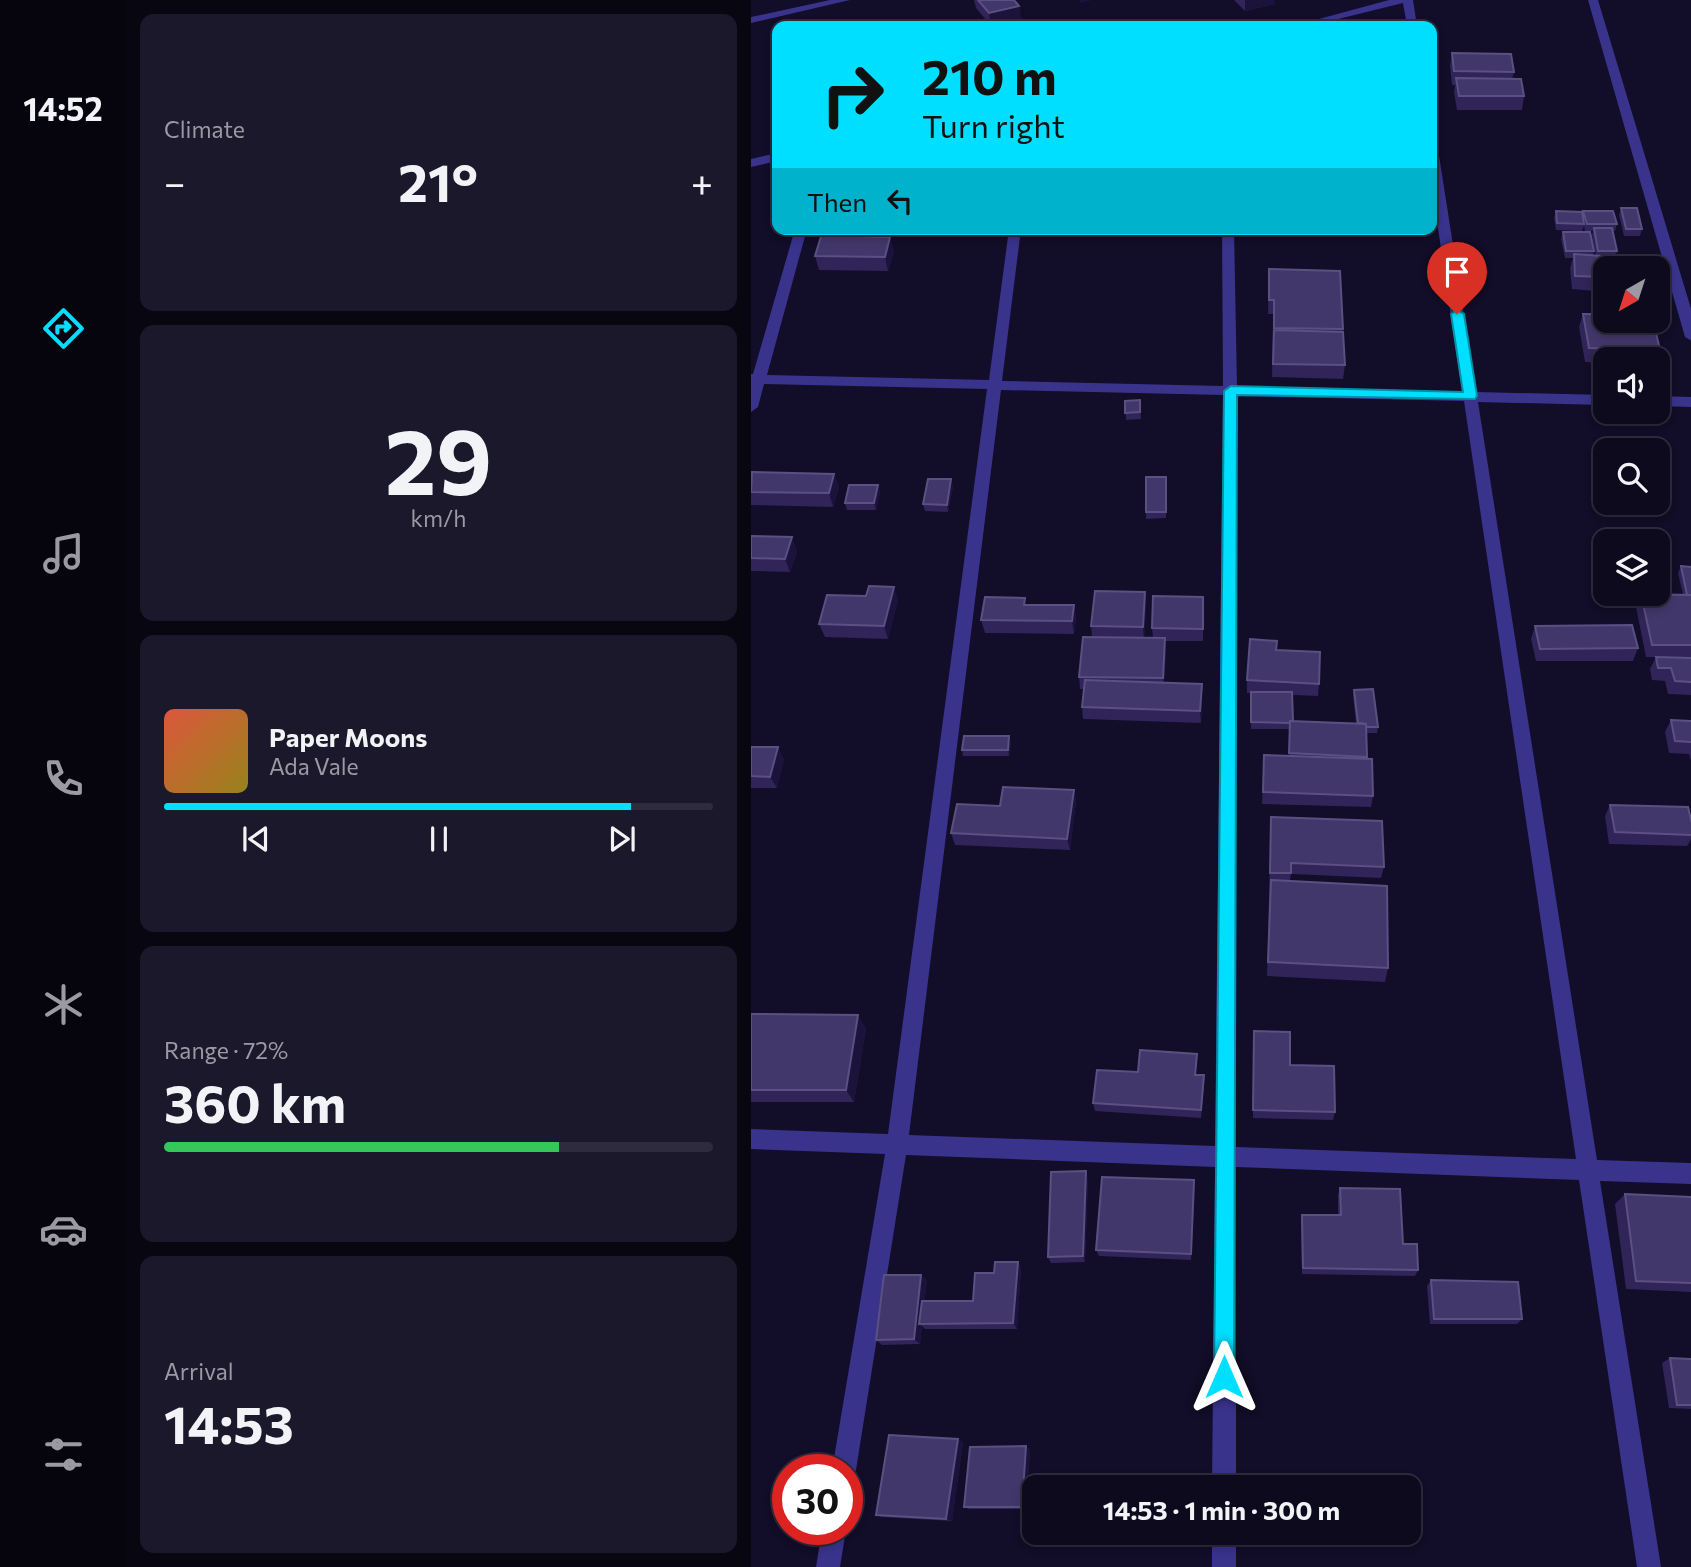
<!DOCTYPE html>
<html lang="en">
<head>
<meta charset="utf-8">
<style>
	:root { --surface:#0e0a1e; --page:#1c182b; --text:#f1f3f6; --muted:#9b9aa4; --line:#2e2b3c; --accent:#00dfff }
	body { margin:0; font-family:Commissioner,sans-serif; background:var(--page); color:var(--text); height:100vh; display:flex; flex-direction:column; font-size:26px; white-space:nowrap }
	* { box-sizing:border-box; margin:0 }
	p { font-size:23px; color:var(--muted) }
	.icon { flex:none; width:38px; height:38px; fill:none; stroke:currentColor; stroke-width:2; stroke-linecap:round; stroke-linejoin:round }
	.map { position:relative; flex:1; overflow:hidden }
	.drawer { display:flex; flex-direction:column; gap:14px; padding:14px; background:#080610; width:625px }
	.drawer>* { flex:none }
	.top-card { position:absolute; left:21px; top:21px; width:665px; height:214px; border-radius:14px; box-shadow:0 4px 10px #0003,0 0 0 2px var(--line); background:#00dfff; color:#111; overflow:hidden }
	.needle { width:46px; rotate:219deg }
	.buttons { position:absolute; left:842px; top:256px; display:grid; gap:14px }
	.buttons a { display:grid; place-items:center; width:77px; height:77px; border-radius:14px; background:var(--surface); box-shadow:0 4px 10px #0003,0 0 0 2px var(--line); font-size:35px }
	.speed { position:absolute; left:21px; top:1454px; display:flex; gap:14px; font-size:35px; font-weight:700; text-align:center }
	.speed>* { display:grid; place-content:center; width:91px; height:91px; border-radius:50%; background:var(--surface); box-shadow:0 4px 10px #0003,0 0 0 2px var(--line); line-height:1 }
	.speed .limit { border:10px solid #d22; background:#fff; color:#111 }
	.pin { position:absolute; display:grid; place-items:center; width:60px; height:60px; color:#fff; margin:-72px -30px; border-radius:50% 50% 50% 0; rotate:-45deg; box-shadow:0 0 7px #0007 }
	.pin .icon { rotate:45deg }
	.me { position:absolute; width:77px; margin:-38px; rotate:0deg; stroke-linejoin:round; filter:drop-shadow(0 0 5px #0008) }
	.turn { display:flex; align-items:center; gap:24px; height:147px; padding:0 35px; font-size:32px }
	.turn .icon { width:91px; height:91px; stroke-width:2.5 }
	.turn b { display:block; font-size:49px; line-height:60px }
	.then { display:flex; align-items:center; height:66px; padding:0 35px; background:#0003; gap:14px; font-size:26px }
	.big { font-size:52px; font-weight:700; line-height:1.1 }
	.drawer .widget { flex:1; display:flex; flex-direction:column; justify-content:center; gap:10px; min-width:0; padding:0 24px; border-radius:14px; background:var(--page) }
	.drawer .dial { align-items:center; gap:0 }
	.dial b { font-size:91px; line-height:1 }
	.song { display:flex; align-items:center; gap:21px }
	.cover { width:84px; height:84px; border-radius:10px; background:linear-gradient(135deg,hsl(10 70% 55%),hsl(50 70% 35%)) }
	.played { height:7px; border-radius:4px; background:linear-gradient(90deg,var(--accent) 85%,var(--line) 85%) }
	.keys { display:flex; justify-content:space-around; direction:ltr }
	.heat { display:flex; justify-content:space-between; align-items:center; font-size:38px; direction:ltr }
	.charge { height:10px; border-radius:5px; background:linear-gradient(90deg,#34c759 72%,var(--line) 0) }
	.trip { position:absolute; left:271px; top:1475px; width:399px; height:70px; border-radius:14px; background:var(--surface); box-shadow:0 4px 10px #0003,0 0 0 2px var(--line); font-weight:700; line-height:70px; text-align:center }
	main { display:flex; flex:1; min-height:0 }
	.tabs { display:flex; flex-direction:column; width:126px; justify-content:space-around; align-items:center; background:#06040c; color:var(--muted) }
	.tabs .icon { width:49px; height:49px }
	.tabs .on { color:var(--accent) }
	.tabs b { font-size:32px; color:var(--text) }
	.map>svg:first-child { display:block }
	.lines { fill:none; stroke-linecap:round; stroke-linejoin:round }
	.minor { fill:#39338c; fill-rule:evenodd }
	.wall { fill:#302458 }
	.shaded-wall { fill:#1c133d }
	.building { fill:#42376a; stroke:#5a5081; stroke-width:2 }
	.route { fill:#00dfff; stroke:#0091a6; stroke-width:2 }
</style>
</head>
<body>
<main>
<nav class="tabs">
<b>14:52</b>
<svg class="icon on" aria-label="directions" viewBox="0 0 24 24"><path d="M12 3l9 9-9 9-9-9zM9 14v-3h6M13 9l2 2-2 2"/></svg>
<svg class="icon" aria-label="music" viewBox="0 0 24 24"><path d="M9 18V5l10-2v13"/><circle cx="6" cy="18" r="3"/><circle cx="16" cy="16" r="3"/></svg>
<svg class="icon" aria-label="phone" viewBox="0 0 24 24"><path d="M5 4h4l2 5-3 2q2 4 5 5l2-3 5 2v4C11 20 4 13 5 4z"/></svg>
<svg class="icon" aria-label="climate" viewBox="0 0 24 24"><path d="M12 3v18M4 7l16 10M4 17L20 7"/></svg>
<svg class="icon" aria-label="car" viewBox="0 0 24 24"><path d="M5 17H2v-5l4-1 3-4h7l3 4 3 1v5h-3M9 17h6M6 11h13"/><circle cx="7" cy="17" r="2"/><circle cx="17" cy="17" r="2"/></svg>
<svg class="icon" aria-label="filters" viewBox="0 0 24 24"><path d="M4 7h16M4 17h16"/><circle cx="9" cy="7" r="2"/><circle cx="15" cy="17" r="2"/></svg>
</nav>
<section class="drawer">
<div class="widget"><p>Climate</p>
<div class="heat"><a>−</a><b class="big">21°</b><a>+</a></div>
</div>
<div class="widget dial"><b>29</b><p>km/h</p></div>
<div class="widget">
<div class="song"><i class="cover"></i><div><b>Paper Moons</b><p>Ada Vale</p></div></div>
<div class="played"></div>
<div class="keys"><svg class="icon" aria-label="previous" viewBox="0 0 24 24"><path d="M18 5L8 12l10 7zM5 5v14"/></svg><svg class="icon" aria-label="pause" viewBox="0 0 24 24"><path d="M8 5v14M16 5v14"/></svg><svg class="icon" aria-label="next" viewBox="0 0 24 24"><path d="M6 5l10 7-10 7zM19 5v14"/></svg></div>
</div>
<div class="widget"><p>Range · 72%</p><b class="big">360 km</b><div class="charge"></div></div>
<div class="widget"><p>Arrival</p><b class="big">14:53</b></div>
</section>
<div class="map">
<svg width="941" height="1567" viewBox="0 0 941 1567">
	<rect width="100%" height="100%" fill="#120d28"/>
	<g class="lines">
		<path class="minor" d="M 79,0 L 99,0 L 0,23 L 0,17 Z
			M 638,0 L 662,0 L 666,26 L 656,26 L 652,3 L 559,26 L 542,26 Z
			M 837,0 L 847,0 L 941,312 L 941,341 L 934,337 Z
			M 681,146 L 687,149 L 725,392 L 854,395 L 854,405 L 727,402 L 846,1160 L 941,1163 L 941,1184 L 849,1181 L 910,1567 L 886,1567 L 828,1180 L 485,1167 L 485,1488 L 461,1488 L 464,1167 L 155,1155 L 105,1470 L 101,1478 L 96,1480 L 96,1470 L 81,1470 L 134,1154 L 0,1149 L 0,1129 L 137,1134 L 236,389 L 13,384 L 7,407 L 0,412 L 0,374 L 2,374 L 44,229 L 56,229 L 16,375 L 238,380 L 258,229 L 270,229 L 251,381 L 472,386 L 471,229 L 483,229 L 486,386 L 711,392 L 681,187 ZM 250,390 L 472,395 L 464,1146 L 158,1135 ZM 486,396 L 713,401 L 825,1159 L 485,1147 Z
			M 26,153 L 26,161 L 0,167 L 0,159 Z
			M 906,396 L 941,397 L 941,407 L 906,406 Z
			M 71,1530 L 95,1530 L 89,1567 L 65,1567 Z
			M 461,1533 L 485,1533 L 485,1567 L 461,1567 Z"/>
	</g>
	<path class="wall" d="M 223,0 L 263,0 L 268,6 L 270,20 L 240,26 L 225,8 Z
		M 483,0 L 524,0 L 524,4 L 494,11 Z
		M 701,53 L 763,72 L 761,79 L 773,96 L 771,110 L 706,110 L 703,92 L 704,85 L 701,85 L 699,66 Z
		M 870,208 L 891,229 L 889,236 L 873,236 L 868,215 Z
		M 805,211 L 831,212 L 832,214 L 832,211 L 862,211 L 866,224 L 864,231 L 862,231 L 866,251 L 864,257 L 908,260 L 911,281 L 906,294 L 906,268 L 854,268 L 854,292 L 821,289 L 819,268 L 822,258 L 814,258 L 810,239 L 812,232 L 839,232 L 843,251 L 842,256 L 845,256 L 841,235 L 842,231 L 834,231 L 833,226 L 831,231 L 805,230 L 803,218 Z
		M 104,230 L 106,236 L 143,251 L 137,271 L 68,270 L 64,256 Z
		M 518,269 L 589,271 L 594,365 L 592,379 L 521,377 L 522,314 L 517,314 Z
		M 832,314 L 909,350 L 906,359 L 854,359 L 854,363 L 834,362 L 828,327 Z
		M 389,400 L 390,419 L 375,420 L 374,401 Z
		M 83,474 L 88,487 L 82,507 L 0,505 L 0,475 Z
		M 415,477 L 415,518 L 395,519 L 395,512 Z
		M 127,485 L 129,492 L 125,510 L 96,510 L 94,503 Z
		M 202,486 L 197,512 L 174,511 L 172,504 Z
		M 0,536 L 46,551 L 39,572 L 0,571 Z
		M 930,566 L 941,567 L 941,695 L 917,694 L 914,681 L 901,680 L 899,669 L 905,657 L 895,657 L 885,607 L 890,594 L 932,595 L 927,573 Z
		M 394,592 L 395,605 L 393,638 L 402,638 L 401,628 L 452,597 L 452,641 L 414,641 L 415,651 L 413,683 L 451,697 L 450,723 L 332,719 L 331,707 L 333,689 L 329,689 L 328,677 L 341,637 L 340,626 Z
		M 147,600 L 137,639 L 74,637 L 68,624 Z
		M 323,605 L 325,618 L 323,634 L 234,633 L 230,620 Z
		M 784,626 L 887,648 L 882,661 L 785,661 L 780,639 Z
		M 525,650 L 568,684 L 567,696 L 541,695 L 542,721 L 605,723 L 602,696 L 603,690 L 627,727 L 626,733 L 615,733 L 616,759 L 622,796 L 620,807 L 511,804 L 513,755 L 538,756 L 538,729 L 500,729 L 500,693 L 496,693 L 496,680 Z
		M 920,720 L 941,721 L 941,764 L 938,754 L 918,753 L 914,732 Z
		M 260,742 L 258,756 L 212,756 L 211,750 Z
		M 0,747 L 33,759 L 26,788 L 0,788 Z
		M 323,790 L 325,801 L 319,850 L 204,845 L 200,833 L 249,806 Z
		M 859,805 L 941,824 L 941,838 L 936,846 L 858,844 L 854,816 Z
		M 520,817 L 633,867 L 630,878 L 540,874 L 539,881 L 637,968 L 634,982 L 516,976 Z
		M 0,1014 L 115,1028 L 103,1102 L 0,1102 Z
		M 502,1041 L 539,1065 L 584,1112 L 582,1120 L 502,1118 Z
		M 446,1063 L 445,1075 L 453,1084 L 450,1118 L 344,1111 L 342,1103 L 387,1072 Z
		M 337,1179 L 334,1262 L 300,1263 L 297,1257 Z
		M 444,1188 L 440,1260 L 348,1256 L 345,1250 Z
		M 589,1188 L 652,1244 L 667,1270 L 664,1276 L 551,1274 L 550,1221 L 551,1215 L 587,1215 L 587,1195 Z
		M 874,1194 L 941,1197 L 941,1292 L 875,1289 L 864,1204 Z
		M 267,1262 L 270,1268 L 266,1329 L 174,1329 L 171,1326 L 169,1344 L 131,1345 L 125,1340 L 170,1275 L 176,1281 L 173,1301 L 222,1301 L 243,1273 Z
		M 680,1280 L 771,1319 L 766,1324 L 679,1324 L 676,1286 Z
		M 919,1358 L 941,1359 L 941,1409 L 918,1408 L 911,1363 Z
		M 212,1442 L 201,1521 L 131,1517 L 125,1515 Z
		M 279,1449 L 275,1509 L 218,1509 L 213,1507 Z"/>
	<path class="shaded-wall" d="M 329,0 L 341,0 L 329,3 Z
		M 494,0 L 524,0 L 524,4 L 494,11 Z
		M 268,6 L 270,20 L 240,26 L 238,13 Z
		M 139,237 L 143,251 L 137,271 L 134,257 Z
		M 83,474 L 88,487 L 82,507 L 78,493 Z
		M 200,479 L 202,486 L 197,512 L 196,505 Z
		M 127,485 L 129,492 L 125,510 L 123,503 Z
		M 41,537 L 46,551 L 39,572 L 34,559 Z
		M 143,587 L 147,600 L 137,639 L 133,626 Z
		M 394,592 L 395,605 L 393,640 L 392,627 Z
		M 323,605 L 325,618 L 323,634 L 321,621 Z
		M 414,638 L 415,651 L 412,691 L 412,678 Z
		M 451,684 L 451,697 L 450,723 L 449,711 Z
		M 258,736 L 260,742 L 258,756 L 257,750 Z
		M 27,747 L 33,759 L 26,788 L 19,777 Z
		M 323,790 L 325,801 L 319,850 L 316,839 Z
		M 107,1015 L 115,1028 L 103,1102 L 95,1090 Z
		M 335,1171 L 337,1179 L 334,1262 L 332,1256 Z
		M 443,1180 L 444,1188 L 440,1260 L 440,1254 Z
		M 267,1262 L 270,1268 L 266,1329 L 262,1323 Z
		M 170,1275 L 176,1281 L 171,1324 L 168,1324 L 171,1326 L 169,1344 L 163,1339 Z
		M 207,1439 L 212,1442 L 201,1521 L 195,1519 Z
		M 275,1446 L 279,1449 L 275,1509 L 271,1507 Z"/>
	<path class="building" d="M 227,0 L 263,0 L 268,6 L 238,13 Z
		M 701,53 L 760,54 L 763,72 L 703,71 Z
		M 705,78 L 770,79 L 773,96 L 708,96 Z
		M 870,208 L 886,208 L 891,229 L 875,229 Z
		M 805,211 L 831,212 L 833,224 L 806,223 Z
		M 832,211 L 862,211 L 866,224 L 836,224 Z
		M 843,228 L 861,228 L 866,251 L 847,251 Z
		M 72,230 L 104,230 L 102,236 L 139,237 L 134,257 L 64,256 Z
		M 812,232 L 839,232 L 843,251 L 815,251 Z
		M 823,254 L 908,260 L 911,281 L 906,281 L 906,268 L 854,268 L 854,277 L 824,276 Z
		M 518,269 L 589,271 L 592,329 L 523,328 L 523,300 L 518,300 Z
		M 832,314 L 854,314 L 854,320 L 902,320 L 909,350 L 838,348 Z
		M 523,330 L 592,332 L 594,365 L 522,364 Z
		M 389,400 L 389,412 L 374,413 L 374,401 Z
		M 1,472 L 83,474 L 78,493 L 0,492 Z
		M 395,477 L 415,477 L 415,512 L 395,512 Z
		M 177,479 L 200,479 L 196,505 L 172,504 Z
		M 98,485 L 127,485 L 123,503 L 94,503 Z
		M 0,536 L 41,537 L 34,559 L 0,558 Z
		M 930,566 L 941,567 L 941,595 L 936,595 Z
		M 118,586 L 143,587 L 133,626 L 68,624 L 76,595 L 115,596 Z
		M 344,591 L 394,592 L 392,627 L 340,626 Z
		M 890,594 L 941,595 L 941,645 L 901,645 Z
		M 402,596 L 452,597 L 452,629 L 401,628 Z
		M 234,597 L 274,598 L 273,605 L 323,605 L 321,621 L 230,620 Z
		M 881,625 L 887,648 L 789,649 L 784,626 Z
		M 332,637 L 414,638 L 412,678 L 328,677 Z
		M 499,639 L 526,641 L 525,650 L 569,652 L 568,684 L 496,680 Z
		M 905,657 L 941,658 L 941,682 L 924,681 L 920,668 L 907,668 Z
		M 334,680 L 451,684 L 449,711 L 331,707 Z
		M 622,689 L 627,727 L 615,727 L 615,724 L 607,723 L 603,690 Z
		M 500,692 L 541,692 L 542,721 L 539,721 L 539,723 L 500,722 Z
		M 920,720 L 941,721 L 941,742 L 924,741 Z
		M 539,721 L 615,724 L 616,757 L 538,753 Z
		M 213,736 L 258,736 L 257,750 L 211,750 Z
		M 0,747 L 27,747 L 19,777 L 0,776 Z
		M 513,755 L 621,759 L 622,796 L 512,792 Z
		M 252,787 L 323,790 L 316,839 L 200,833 L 206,804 L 249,806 Z
		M 859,805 L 937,807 L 941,824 L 941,835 L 864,832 Z
		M 520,817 L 631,821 L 633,867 L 540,863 L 540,873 L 519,873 Z
		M 520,880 L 636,886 L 637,968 L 517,962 Z
		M 0,1014 L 107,1015 L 95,1090 L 0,1090 Z
		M 503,1031 L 539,1032 L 539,1065 L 583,1066 L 584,1112 L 502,1110 Z
		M 389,1050 L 446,1054 L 444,1075 L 453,1075 L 450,1110 L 342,1103 L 346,1070 L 387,1072 Z
		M 335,1171 L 332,1256 L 297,1257 L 300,1172 Z
		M 351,1177 L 443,1180 L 440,1254 L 345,1250 Z
		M 589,1188 L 649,1189 L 652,1244 L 666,1244 L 667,1270 L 552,1268 L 551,1215 L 590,1215 Z
		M 874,1194 L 941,1197 L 941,1283 L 885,1281 Z
		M 244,1262 L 267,1262 L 262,1323 L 168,1324 L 171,1301 L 222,1301 L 224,1273 L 243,1273 Z
		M 133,1275 L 170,1275 L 163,1339 L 125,1340 Z
		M 680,1280 L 767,1282 L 771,1319 L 683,1319 Z
		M 919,1358 L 941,1359 L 941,1405 L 926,1405 Z
		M 138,1435 L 207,1439 L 195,1519 L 125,1515 Z
		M 275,1446 L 271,1507 L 213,1507 L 219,1447 Z"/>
	<path class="route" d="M 706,310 L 713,314 L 726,396 L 724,399 L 486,395 L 483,1377 L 480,1384 L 473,1387 L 466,1384 L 463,1377 L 473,391 L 480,386 L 712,392 L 700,314 Z"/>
</svg>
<div class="buttons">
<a><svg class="needle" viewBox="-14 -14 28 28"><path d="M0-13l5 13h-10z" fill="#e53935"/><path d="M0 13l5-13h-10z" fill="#9b9aa4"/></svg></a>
<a><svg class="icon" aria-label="sound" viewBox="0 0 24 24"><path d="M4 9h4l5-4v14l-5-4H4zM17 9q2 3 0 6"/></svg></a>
<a><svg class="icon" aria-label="search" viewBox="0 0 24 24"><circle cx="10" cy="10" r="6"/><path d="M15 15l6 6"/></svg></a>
<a><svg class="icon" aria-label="layers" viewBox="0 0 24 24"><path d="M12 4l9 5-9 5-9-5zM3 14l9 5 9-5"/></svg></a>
</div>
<div class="speed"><div class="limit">30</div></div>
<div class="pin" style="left:706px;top:314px;background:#d93025"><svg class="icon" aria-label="arrive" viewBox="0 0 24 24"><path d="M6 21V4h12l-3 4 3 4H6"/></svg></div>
<svg class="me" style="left:473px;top:1377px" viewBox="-20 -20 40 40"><path d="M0-17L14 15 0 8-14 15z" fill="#00dfff" stroke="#fff" stroke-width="4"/></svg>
<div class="trip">14:53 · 1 min · 300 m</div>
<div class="top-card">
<div class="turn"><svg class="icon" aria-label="right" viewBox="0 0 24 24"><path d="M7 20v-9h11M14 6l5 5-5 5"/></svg><div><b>210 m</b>Turn right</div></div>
<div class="then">Then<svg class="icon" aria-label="left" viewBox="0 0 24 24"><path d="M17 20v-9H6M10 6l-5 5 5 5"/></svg></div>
</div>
</div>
</main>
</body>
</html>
